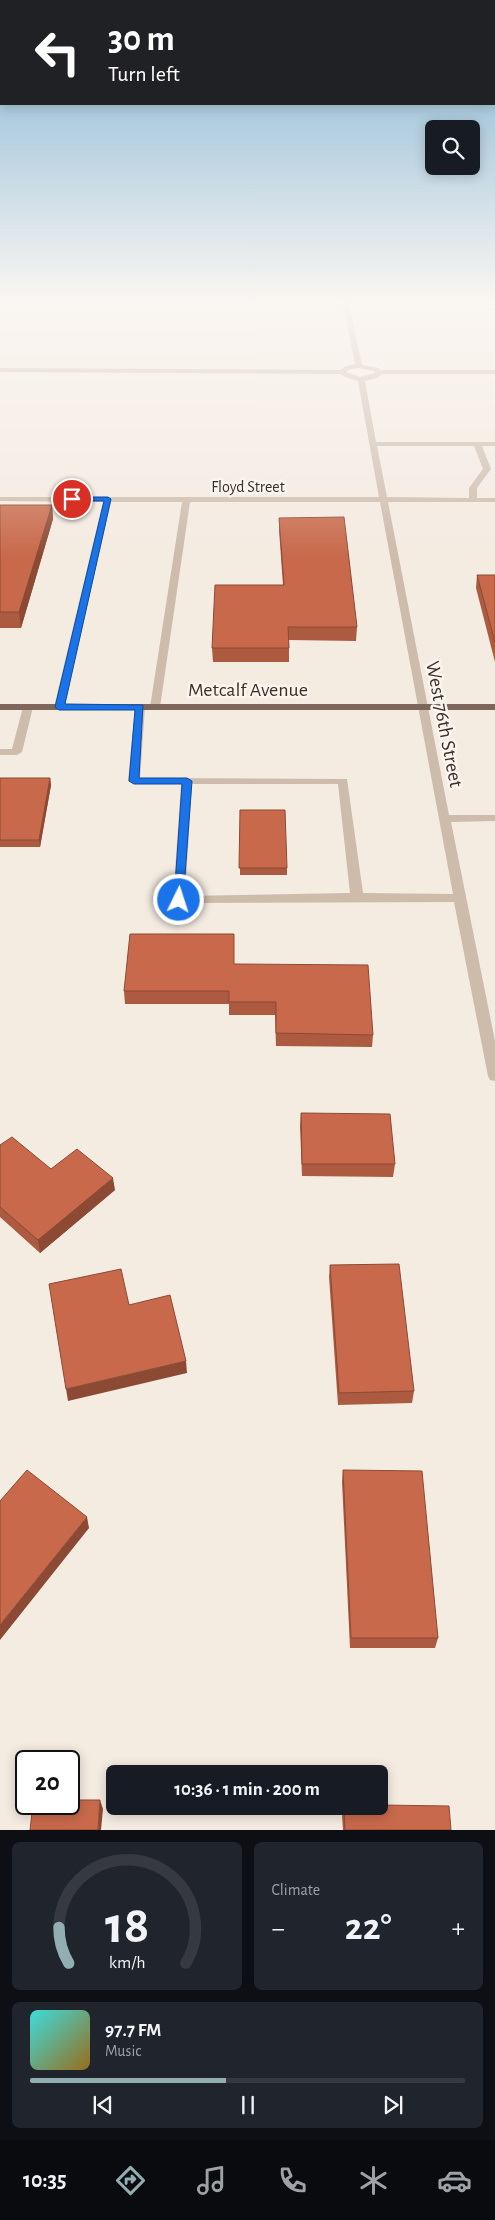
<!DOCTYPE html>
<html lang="en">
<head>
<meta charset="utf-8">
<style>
	:root { --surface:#171b24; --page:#20242c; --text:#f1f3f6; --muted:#9ea1a6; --line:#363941; --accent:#92aeb2 }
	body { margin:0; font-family:"Alegreya Sans",sans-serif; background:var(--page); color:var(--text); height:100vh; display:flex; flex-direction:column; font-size:19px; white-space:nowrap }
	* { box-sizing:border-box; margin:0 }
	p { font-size:16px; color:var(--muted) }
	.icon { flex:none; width:28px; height:28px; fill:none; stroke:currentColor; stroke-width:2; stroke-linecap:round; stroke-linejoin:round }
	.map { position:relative; height:1830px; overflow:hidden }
	.drawer { display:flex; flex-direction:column; gap:12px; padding:12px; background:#0d0f14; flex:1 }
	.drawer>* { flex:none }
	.guide { position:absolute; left:0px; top:0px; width:495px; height:105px; box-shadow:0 2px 12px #0003; background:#202124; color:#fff; overflow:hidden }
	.buttons { position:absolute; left:425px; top:120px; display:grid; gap:10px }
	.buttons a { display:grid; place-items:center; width:55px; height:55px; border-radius:8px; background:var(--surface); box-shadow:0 2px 12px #0003; font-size:25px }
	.speed { position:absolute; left:15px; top:1750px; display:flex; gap:10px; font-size:25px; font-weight:700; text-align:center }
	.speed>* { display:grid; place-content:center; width:65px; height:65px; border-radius:50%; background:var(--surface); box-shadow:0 2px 12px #0003; line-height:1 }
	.speed .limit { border:2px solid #111; border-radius:8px; background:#fff; color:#111 }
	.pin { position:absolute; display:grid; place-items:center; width:42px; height:42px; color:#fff; margin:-21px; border:2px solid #fff; border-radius:50%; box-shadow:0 1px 5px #0007 }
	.me { position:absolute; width:55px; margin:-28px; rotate:4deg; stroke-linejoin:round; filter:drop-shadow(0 0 4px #0008) }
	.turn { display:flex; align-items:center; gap:18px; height:105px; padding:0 25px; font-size:22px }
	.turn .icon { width:65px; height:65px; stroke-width:2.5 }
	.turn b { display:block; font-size:35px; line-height:42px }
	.big { font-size:38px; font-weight:600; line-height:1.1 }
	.drawer .tile { flex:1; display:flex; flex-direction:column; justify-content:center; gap:8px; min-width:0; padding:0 18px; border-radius:8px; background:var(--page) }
	.drawer .dial { align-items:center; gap:0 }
	.dial svg { height:130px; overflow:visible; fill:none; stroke:var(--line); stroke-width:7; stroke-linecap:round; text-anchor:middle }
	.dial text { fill:var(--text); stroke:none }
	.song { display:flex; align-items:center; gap:15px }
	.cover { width:60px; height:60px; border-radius:8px; background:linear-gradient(135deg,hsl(180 70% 55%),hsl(40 70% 35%)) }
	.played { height:5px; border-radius:2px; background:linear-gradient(90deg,var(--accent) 45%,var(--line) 45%) }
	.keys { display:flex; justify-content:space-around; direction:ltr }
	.heat { display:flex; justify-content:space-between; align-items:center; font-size:28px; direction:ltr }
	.drawer .tiles { flex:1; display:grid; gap:12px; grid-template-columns:1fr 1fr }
	.tile:last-child { grid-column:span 2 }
	.trip { position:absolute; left:106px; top:1765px; width:282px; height:50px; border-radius:8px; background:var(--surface); box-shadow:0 2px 12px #0003; font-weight:600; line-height:50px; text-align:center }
	.dock { display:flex; height:80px; justify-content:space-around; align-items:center; background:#090b0e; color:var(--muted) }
	.dock .icon { width:35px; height:35px }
	.dock .active { color:var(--accent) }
	.dock b { font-size:22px; color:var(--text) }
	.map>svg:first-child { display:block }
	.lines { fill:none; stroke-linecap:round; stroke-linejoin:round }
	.minor { fill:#cdbbac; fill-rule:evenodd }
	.major { fill:#7d675c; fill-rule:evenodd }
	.wall { fill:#ac5a40 }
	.shaded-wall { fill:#8c4a34 }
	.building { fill:#c8694b; stroke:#8c4a34 }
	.route { fill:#1a73e8; stroke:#114b97 }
	.labels { text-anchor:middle; stroke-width:5; stroke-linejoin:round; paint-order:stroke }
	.far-street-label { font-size:16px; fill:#3b302b; stroke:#fbf5ee }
	.street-label { font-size:20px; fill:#3b302b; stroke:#fbf5ee }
</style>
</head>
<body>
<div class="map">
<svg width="495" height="1830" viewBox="0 0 495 1830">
	<rect width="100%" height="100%" fill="#f4ebe1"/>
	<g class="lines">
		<path class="minor" d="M 342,300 L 348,300 L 362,365 L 378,368 L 380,370 L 495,370 L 495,374 L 382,374 L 377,378 L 365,381 L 376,442 L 495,442 L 495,446 L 482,446 L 491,469 L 477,488 L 477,498 L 495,498 L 495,502 L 388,502 L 449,815 L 495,815 L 495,821 L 451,822 L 495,1041 L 495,1081 L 490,1080 L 488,1076 L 454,902 L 175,903 L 173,900 L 181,784 L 134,784 L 128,781 L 135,707 L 140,704 L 145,707 L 140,778 L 347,779 L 363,893 L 453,894 L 380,502 L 190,502 L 160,707 L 155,710 L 150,707 L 182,502 L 111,502 L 64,707 L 59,710 L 54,707 L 103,502 L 0,501 L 0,497 L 379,497 L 358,381 L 348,378 L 340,374 L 0,372 L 0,368 L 340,370 L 346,366 L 355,364 ZM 359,368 L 374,371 L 375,373 L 360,377 L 346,372 L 350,369 ZM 377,446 L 474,446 L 483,469 L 469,488 L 469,498 L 387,497 ZM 192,784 L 338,784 L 350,893 L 185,896 Z
			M 28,704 L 33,707 L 22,752 L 17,755 L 0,755 L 0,749 L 12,749 L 23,707 Z"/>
		<path class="major" d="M 0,704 L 495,704 L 495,710 L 0,710 Z"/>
	</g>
	<path class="wall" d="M 0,505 L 52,505 L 53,519 L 21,628 L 0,628 Z
		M 279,518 L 357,627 L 356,641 L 289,640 L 289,662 L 213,662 L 212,648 L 283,585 L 279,530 Z
		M 477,575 L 495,575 L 495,662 L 476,588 Z
		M 0,778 L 50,778 L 51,785 L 40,847 L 0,847 Z
		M 240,810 L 287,868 L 287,875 L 240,875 Z
		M 234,964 L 373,1035 L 372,1047 L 276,1046 L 275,1015 L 229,1015 L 229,1004 L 125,1004 L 124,991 Z
		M 301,1113 L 395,1164 L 393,1177 L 302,1176 L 300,1126 Z
		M 0,1145 L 51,1169 L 115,1190 L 40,1253 L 0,1217 Z
		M 330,1265 L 414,1391 L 412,1403 L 338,1405 L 329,1277 Z
		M 343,1470 L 438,1638 L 435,1648 L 350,1648 L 342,1482 Z
		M 344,1806 L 451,1830 L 343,1830 L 342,1816 Z"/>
	<path class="shaded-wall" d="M 52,505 L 53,519 L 21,628 L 19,612 Z
		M 50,778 L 51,785 L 40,847 L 39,840 Z
		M 113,1178 L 115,1190 L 40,1253 L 38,1240 Z
		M 186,1361 L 187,1373 L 68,1401 L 66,1389 Z
		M 87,1517 L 89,1528 L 0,1640 L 0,1625 Z
		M 100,1800 L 103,1809 L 101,1830 L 98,1830 Z"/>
	<path class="building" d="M 0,505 L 52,505 L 19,612 L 0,612 Z
		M 344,517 L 357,627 L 288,627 L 289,648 L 212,648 L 215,585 L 284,585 L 279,518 Z
		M 477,575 L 495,575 L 495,642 Z
		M 0,778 L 50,778 L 39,840 L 0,840 Z
		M 240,810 L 285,810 L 287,868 L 239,868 Z
		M 130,934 L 234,934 L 234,964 L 368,965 L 373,1035 L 276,1033 L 276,1002 L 229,1002 L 229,991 L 124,991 Z
		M 301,1113 L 390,1114 L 395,1164 L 302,1164 Z
		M 12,1137 L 51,1169 L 77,1149 L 113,1178 L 38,1240 L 0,1207 L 0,1145 Z
		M 399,1264 L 414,1391 L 339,1393 L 330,1265 Z
		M 121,1269 L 129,1305 L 170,1295 L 186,1361 L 66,1389 L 49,1284 Z
		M 27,1470 L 87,1517 L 0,1625 L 0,1501 Z
		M 343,1470 L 422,1471 L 438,1638 L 351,1638 Z
		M 69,1800 L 100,1800 L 98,1830 L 30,1830 L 33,1804 L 69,1804 Z
		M 380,1805 L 449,1806 L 451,1830 L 345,1830 L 344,1806 L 380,1806 Z"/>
	<linearGradient id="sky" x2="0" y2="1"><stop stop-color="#7eb2d2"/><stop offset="0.54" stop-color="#faf6f2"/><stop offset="1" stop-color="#faf6f2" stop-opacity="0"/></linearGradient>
	<rect width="495" height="556" fill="url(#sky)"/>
	<path class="route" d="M 72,497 L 108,497 L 111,499 L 65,704 L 143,705 L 139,778 L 187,778 L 192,781 L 183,902 L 175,902 L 174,900 L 182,784 L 134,784 L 129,781 L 135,710 L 59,710 L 55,707 L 104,501 L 69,501 L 69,498 Z"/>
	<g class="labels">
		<g class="far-street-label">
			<text x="248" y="492">Floyd Street</text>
		</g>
		<g class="street-label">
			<text x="248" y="696">Metcalf Avenue</text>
			<text transform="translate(445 724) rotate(79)" y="7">West 76th Street</text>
		</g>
	</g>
</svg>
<div class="buttons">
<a><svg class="icon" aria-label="search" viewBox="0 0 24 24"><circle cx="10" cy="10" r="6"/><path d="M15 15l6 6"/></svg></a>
</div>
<div class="speed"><div class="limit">20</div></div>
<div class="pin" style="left:72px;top:499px;background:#d93025"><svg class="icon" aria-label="arrive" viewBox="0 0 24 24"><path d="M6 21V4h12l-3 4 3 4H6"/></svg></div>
<svg class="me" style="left:179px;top:900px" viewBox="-20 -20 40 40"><circle r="17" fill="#1a73e8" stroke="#fff" stroke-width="3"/><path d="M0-11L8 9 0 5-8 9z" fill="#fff"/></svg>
<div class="trip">10:36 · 1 min · 200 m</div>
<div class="guide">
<div class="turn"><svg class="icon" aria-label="left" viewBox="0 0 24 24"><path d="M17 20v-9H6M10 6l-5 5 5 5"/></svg><div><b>30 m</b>Turn left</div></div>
</div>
</div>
<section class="drawer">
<div class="tiles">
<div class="tile dial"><svg viewBox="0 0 100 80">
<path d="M14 69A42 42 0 1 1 86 69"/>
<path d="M14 69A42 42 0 0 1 8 47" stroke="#92aeb2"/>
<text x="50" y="56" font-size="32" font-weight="700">18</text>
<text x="50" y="72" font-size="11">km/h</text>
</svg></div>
<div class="tile"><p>Climate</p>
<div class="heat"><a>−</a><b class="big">22°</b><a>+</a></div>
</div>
<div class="tile">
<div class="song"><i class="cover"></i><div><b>97.7 FM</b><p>Music</p></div></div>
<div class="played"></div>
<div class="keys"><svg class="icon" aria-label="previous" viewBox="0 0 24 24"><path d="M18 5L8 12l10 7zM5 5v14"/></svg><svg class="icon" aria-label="pause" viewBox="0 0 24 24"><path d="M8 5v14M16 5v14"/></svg><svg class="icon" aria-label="next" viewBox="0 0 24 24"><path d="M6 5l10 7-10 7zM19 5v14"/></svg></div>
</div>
</div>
</section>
<nav class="dock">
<b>10:35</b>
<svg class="icon active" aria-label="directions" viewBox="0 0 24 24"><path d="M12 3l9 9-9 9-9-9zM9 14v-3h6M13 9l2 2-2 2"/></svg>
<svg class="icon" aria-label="music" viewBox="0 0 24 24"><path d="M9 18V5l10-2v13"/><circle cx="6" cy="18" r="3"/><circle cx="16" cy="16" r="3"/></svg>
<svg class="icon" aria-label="phone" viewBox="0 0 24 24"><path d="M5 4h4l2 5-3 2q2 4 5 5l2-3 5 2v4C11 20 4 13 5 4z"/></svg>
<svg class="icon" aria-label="climate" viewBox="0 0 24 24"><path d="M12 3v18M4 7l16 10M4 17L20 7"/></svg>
<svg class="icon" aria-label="car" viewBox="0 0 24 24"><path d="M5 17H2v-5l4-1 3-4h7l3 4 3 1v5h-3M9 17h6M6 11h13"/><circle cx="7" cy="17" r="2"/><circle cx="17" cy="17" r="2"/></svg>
</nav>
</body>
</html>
